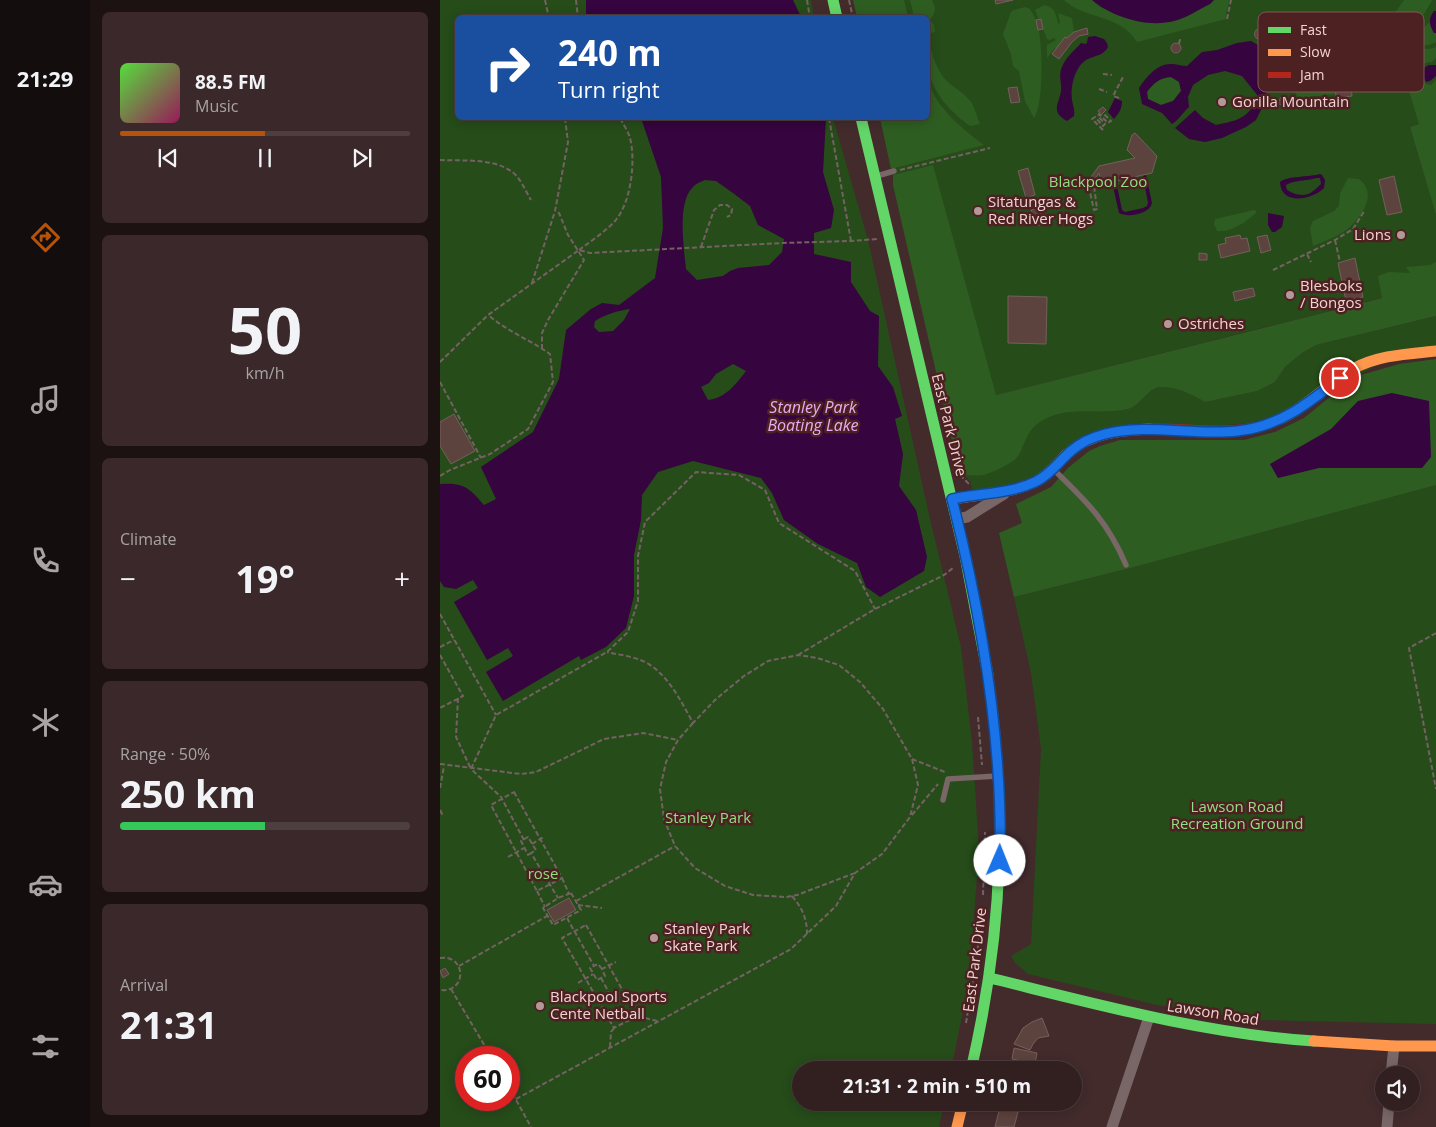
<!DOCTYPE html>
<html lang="en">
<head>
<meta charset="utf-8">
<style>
	:root { --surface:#322021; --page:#3a282a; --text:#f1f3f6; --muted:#a8a3a5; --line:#4d3e3f; --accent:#b45309 }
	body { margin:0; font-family:"Open Sans",sans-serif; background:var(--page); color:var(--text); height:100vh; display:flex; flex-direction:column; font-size:19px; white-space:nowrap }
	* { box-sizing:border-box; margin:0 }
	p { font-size:16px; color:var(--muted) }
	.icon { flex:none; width:28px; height:28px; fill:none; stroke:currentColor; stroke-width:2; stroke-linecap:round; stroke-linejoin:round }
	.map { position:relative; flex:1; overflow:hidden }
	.details { display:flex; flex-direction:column; gap:12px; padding:12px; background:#1c1212; width:350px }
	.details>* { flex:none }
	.hud { position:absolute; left:15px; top:15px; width:475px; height:105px; border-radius:8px; box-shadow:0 2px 12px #0003,0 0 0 1px var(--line); background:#1a4fa0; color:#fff; overflow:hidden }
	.controls { position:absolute; left:935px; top:1066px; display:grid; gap:10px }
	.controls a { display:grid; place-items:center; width:45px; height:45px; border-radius:50%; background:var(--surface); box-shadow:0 2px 12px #0003,0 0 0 1px var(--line); font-size:25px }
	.speed { position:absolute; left:15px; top:1046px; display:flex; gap:10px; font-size:25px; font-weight:700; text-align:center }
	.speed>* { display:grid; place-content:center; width:65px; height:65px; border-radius:50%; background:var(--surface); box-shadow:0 2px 12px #0003,0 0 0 1px var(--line); line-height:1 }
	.speed .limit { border:8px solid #d22; background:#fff; color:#111 }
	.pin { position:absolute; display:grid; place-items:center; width:42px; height:42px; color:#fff; margin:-21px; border:2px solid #fff; border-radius:50%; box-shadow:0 1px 5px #0007 }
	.me { position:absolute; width:55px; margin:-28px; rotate:1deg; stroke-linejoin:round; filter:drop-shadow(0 0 4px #0008) }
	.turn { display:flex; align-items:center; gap:18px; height:105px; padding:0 20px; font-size:22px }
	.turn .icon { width:65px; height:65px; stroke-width:2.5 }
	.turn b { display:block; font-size:35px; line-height:42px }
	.big { font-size:38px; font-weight:700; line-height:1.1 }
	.details .card { flex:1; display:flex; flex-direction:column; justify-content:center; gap:8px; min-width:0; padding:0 18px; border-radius:8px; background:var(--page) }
	.details .dial { align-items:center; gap:0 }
	.dial b { font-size:65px; line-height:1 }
	.song { display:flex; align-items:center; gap:15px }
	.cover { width:60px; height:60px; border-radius:8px; background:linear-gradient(135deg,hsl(110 70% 55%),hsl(330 70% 35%)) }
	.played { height:5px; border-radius:2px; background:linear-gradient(90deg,var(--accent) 50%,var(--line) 50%) }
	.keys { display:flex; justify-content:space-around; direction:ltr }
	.heat { display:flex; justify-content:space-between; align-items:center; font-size:28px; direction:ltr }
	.charge { height:8px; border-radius:4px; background:linear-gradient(90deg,#34c759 50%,var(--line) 0) }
	.trip { position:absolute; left:352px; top:1061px; width:290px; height:50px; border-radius:25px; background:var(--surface); box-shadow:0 2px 12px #0003,0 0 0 1px var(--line); font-weight:700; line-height:50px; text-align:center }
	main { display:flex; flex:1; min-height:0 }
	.tabs { display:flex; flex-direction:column; width:90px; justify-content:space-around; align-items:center; background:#140d0d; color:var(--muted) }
	.tabs .icon { width:35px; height:35px }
	.tabs .selected { color:var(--accent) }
	.tabs b { font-size:22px; color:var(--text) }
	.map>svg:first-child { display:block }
	.green { fill:#264c1a; fill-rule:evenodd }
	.forest { fill:#2e5d21 }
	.water { fill:#36043e; fill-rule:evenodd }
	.building { fill:#5d433d; stroke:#74605e }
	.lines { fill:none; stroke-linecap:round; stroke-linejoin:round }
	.path { stroke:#746263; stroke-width:2; stroke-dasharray:5 2.5; stroke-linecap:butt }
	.lane { stroke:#796667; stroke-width:5.5 }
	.street { stroke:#796667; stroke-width:11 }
	.fast { stroke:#63d668; stroke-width:11 }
	.slow { stroke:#ff974d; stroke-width:11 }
	.jam { stroke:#b3261e; stroke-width:11 }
	.route-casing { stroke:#114b97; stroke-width:12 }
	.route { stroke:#1a73e8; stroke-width:9 }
	.poi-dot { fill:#b49898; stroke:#4d2122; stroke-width:2 }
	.labels { text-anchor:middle; stroke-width:5; stroke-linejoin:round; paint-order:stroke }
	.poi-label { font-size:15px; fill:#f1d3d2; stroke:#4d2122; text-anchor:start }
	.park-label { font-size:15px; fill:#90df80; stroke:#4d2122 }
	.street-label { font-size:15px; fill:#f1d3d2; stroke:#4d2122 }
	.water-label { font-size:16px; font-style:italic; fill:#e8abf5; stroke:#4d2122 }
	.key { fill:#4d2122; stroke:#7e5657; stroke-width:1 }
	.key-label { font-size:14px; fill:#f1d3d2 }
</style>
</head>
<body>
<main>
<nav class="tabs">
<b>21:29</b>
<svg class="icon selected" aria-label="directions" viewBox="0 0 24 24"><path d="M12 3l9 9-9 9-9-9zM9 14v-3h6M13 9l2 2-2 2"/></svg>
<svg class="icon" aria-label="music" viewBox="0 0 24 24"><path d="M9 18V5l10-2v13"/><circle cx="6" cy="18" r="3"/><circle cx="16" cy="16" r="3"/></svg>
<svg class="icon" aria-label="phone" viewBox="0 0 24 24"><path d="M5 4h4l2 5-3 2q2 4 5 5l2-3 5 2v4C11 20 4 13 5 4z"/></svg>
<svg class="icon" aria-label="climate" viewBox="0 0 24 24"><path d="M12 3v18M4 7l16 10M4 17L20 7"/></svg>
<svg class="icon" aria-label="car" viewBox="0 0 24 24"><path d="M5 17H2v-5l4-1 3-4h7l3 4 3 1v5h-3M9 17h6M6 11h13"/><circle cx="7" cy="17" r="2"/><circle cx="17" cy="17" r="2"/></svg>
<svg class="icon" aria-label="filters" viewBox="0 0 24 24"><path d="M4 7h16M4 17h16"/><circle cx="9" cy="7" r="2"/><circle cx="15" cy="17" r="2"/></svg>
</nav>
<section class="details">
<div class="card">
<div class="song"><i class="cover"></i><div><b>88.5 FM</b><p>Music</p></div></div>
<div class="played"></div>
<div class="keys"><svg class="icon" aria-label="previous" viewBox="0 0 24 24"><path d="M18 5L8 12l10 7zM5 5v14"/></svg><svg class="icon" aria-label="pause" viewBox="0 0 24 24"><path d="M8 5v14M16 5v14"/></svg><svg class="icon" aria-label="next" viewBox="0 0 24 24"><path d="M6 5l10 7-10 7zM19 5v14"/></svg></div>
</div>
<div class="card dial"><b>50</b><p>km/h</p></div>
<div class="card"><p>Climate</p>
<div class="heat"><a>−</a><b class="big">19°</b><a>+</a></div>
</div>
<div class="card"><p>Range · 50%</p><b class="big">250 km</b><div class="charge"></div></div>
<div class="card"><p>Arrival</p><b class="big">21:31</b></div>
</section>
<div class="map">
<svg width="996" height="1127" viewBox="0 0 996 1127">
	<rect width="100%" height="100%" fill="#432b2c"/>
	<path class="green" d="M 0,0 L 371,0 L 374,17 L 18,18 L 18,118 L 393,118 L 428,240 L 489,515 L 521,647 L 532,742 L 539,851 L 529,981 L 511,1070 L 361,1070 L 361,1102 L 504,1103 L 499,1127 L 0,1127 ZM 26,1058 L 69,1058 L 69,1100 L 26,1100 Z
		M 413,0 L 996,0 L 996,96 L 979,124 L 970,127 L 996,215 L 996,284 L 556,395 L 550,403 L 453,185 L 453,175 L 440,118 L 488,118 L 488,18 L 417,17 Z
		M 996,316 L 996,351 L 952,356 L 838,421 L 664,434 L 614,470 L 534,496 L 530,481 L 524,475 L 543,475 L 578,457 C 582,447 586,434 594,426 C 617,403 657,413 687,409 C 696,408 701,399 708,393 C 726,379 748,392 765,402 L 816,391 L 835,382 L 845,367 L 862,353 L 876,345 Z
		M 996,485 L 996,1024 L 817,1020 L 717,1005 L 588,974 L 575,963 L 571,956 L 591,944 L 601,749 L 591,673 L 574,597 L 698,566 Z"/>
	<path class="forest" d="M 413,0 L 464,0 L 468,17 L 417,17 Z
		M 470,0 L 492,0 C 496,9 496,12 490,20 L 494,25 L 495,32 L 488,34 L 488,18 L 474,17 Z
		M 624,0 L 652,0 L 660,7 L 711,23 L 733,21 L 770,4 L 774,0 L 789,0 C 789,6 785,14 786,19 L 697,42 C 681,14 645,20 624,0 Z
		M 964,0 L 992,0 C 987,11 967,38 980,47 C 985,50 991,49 996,47 L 996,58 L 992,62 C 976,61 974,84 991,85 L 996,80 L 996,215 L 970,127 L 979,124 L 962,68 L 943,70 C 951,44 934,39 937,17 L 955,13 Z
		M 604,5 C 615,7 616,14 618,24 L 620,23 L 618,13 L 632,18 L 634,32 L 617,49 L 615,48 L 607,58 L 607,45 L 616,40 L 614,38 L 610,40 L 607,39 L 595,10 Z
		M 585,7 L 590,9 C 592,13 596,18 597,23 C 603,39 604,105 594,118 L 585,101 L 579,71 L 573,66 L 571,54 L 563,34 L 571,12 L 574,10 Z
		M 990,22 L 994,33 L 996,33 L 996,42 C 976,53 974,34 990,22 Z
		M 488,37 C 491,51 495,66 504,78 C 512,87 524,92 531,102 C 535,108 537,117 540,124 L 530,126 C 511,112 493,94 488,69 C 485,60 487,47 488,37 Z
		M 842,65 L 854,66 C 864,85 875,83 894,80 L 896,94 L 858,98 Z
		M 731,77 L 739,82 L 741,91 L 733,101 L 721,105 L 708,99 L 707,92 C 714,83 719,78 731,77 Z
		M 488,82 C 499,110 520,127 544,145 L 451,169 L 440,118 L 488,118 Z
		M 493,165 L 556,395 L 942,298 L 938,276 L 949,272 L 970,273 L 966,267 L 990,265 L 996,262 L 996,316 L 876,345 L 862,353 L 845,367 L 835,382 L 817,391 L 765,402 C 751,394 738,387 722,387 C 707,387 701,406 688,409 C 656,416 623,403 596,425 C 587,432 584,445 579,455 C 575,462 552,473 543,475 C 537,476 530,475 524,475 L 521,470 L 511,437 L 453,185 L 453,175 Z
		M 908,178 L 919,179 C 937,193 924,213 911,226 C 902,235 885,241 873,246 L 870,228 L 873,221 L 894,211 L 899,206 L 900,194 Z
		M 814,210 L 816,211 L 816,213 C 804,223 793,232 777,231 L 774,224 L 775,219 Z
		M 996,359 L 996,485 L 698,566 L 574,597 L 559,533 L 582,523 L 576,504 L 611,487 L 628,468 L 649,451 L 660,446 L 680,440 L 804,440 L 835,432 L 864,418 L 907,383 L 921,375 L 959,364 Z"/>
	<path class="water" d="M 146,0 L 353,0 L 361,17 L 146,17 Z
		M 652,0 L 774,0 L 770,4 C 758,10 746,18 734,21 C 707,28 672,17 652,0 Z
		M 994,11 L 996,11 L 996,33 L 994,33 C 989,24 988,19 994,11 Z
		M 655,36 L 664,39 L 667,43 L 668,47 C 663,56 656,55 648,59 C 635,65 630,87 632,100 C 633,106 635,110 634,116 L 627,121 C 610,112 619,104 621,91 C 622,83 618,75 622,67 C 625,58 635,50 641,43 L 645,44 L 647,43 L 648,37 Z
		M 811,41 L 818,45 L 824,59 L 829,80 L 824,104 L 816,120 L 806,127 L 782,138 L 765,142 L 749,139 L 735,128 L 755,110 L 763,118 L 776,125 C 799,120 808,119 818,96 L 802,76 L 785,71 L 768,75 L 753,85 L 748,97 L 749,107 C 742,113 739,120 732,124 L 722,113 L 702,104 L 699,88 C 706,78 716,64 731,64 C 736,64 742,66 747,66 L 762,52 L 777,50 L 797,43 ZM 731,77 L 739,82 L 741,91 L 733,101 L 721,105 L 708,99 L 707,92 C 714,83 719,78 731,77 Z
		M 989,65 L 996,65 L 996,76 L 990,81 L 986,82 C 982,76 983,73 985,67 Z
		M 675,98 L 682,101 C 682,109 679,113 674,119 L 668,112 Z
		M 201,118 L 386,118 L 383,172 L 394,210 L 391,228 L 374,233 L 374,254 L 411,262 L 411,282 L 430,311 L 439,316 L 438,366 L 453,387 L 462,416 L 455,419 L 463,454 L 459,486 L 476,510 L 487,557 L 484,571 L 440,597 L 426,587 L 417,563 L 378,544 L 344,520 L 332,493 L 321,478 L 253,461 L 218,472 L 202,495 L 201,520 L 194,555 L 194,596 L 186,628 L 166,647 L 141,660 L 139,656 L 63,701 L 46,672 L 73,656 L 68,648 L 47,660 L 14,602 L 38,588 L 33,580 L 16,589 L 4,587 L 0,581 L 0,484 C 23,482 30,488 44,505 L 56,499 L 41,467 L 93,432 L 119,379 L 126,330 L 151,309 L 162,303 L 179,305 L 215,278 L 223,228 L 221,177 ZM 265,180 L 276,181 L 293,193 L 310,206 L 318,225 L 344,239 L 342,252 L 329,265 L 298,268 L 290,271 L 283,276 L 257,280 L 246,269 C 244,249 237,204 252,188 C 255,184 260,182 265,180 ZM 190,309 L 184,320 L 173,331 L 159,332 L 154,327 L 155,321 C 166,314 177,311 190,309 ZM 293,364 L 306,371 C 296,384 286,398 268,400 L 261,387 L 269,383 L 276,374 Z
		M 880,174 L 882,175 L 885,180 L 884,188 C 872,200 841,206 840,182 C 846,176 870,177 880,174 ZM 876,178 L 880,178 L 881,184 C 872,193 866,198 853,193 C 848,191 846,190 846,185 C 853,180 867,181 876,178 Z
		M 706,175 L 712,203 C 710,214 688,218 679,213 L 672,182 L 676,181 L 682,210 L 685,212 L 703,208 L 707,206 L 708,203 L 703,176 Z
		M 828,213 L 844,216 L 842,227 L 835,232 L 832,232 L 828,225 Z
		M 952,393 L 989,401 L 991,457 L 982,468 L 879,468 L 838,478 L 830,464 L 891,429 L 918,401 Z"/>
	<path class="building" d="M 555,0 L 573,0 L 556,4 Z
		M 601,19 L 603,29 L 598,30 L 596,20 Z
		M 647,28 L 648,34 L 639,36 L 632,42 L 619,59 L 612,54 L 625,37 L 627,38 L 634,32 Z
		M814.5 34a5.5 5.5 0 1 1 11 0a5.5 5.5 0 1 1-11 0Z
		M731 48a5 5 0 1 1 10 0a5 5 0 1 1-10 0Z
		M 910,78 L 912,96 L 904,97 L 905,102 L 897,103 L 894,80 Z
		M 577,87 L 580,102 L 571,103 L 568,88 Z
		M 841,97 L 844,99 L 841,105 L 838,103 Z
		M 663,107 L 666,110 L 661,115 L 658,111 Z
		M 695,133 L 717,156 L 712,173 L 662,184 L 659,173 L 655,179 L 651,177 L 659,166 L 695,158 L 687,150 L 692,135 Z
		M 588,168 L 595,195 L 586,198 L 578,171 Z
		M 954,176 L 962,212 L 947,215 L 939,180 Z
		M 625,179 L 627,186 L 617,188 L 615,181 Z
		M 600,208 L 604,224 L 595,226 L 591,210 Z
		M 800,235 L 801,239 L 807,238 L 810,251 L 781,258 L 778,245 L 786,243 L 785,238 Z
		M 827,235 L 831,250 L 821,253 L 817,237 Z
		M 759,253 L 767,254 L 767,260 L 759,260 Z
		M 915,258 L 923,297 L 906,301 L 898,263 Z
		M 813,288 L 815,296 L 795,301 L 793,292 Z
		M 568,296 L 607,297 L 606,344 L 568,343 Z
		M 14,414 L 35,451 L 11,464 L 0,446 L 0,422 Z
		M 129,898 L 136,910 L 114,922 L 107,910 Z
		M 5,968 L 9,974 L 3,978 L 0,971 Z
		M 602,1018 L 609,1036 L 598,1038 L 593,1044 L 590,1050 L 574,1044 L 583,1028 L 592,1022 Z
		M 574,1048 L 597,1053 L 595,1064 L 572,1059 Z
		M 572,1064 L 594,1069 L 594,1070 L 570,1070 Z
		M 561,1102 L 580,1102 L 578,1110 L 560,1106 Z
		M 560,1107 L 578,1112 L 574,1127 L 555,1127 Z"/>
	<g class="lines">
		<path class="path" d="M 105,0 L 109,18
			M 136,0 L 138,18
			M 367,0 L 370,18
			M 409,0 L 413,18
			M 787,19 L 791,0
			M 821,29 L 823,23
			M 739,44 L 740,39
			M 663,74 L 672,75
			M 659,89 L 667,92
			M 679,98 L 673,96 L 683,77
			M 389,118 L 411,241
			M 663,130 L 652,119 L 655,117 L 663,126 L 665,124 L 658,116 L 659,114 L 668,123 L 671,121 L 663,113
			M 0,160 C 22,161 52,158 71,171 C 80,177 85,190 91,200
			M 460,170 L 550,148
			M 647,179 L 654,210 L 657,209 L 653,178
			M 895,240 L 900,262
			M 261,247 L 274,210 L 280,205 L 287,205 L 292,209 L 291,215 L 287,217
			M 139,250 C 151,241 165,232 175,221 C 191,203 196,161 190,138 C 188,131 183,124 180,118
			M 867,254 L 871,262
			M 833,270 L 895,240 L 913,229 L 925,210
			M 92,283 L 115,211 L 128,142 L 125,118
			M 102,349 L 102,333 L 108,320 L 144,260 L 128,235 L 119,213 L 116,211
			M 0,362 L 48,315 L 139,250 L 150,253 L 342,243 L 411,241 L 437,239
			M 0,382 L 41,458
			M 520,475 L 529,484
			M 0,476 L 10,470 L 50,454 L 88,429 L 113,382 L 110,354 C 90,340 67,331 48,315
			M 0,614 L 56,715
			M 996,633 L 969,648 L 996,789
			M 0,647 L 14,640
			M 0,655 L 23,696 L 0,708
			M 358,655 L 435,609 L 504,575 L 513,568
			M 18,698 L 16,737 L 31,769
			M 538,717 L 542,765
			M 253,723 L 238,740 L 226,762 L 220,789 L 224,819 L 235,846 L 255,868 L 285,886 L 313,895 L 346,897 L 357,895 L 415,873
			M 472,759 L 505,772
			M 0,764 L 81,774 L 96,772 L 164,739 L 203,733 L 238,740
			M 0,788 L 4,766
			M 74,792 L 122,878 L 97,891 L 51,805 Z
			M 0,810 L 2,814 L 0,816
			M 472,815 L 498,784
			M 84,840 L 61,797 L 31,769 L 56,715 L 167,652 L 188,632 L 198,601 L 198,556 L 205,522 L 256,472 L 299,475 L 325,490 L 339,523 L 415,571 L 435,609
			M 92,844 L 104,837
			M 91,853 L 88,855 L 81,841 L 88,837 L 96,850 L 91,853 L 118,898
			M 68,857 L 84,848
			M 122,878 L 129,894
			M 97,891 L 105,907
			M 131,893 L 141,910 L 113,925 L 103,908 L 118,898 Z
			M 543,895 L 545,832
			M 352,896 C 362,908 367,918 367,934
			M 136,901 L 235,846
			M 138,905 L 162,908
			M 127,918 L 154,966
			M 146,925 L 197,1016 L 174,1028 L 122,938 Z
			M 0,958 C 26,954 28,993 0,990
			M 19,966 L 107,916
			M 162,969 L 158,964 L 150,968 L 157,980 L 165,976 L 162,969 L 176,962
			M 161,978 L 173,1000
			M 138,983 L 153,974
			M 11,989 L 52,1058
			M 198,1016 L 217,1021
			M 526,1023 L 537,955 L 542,912
			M 170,1047 L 171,1032 L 174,1028
			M 69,1087 L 91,1127
			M 76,1099 L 351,949 L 396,906 L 415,873 L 442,854 L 470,817 L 478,785 L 472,759 L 443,709 L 420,682 L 399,665 L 377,658 L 358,655 L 328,661 L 304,676 L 276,699 L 253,723 C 241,701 228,674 205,662 C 193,656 179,655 167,652"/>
		<path class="lane" d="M 437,176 L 454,171
			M 614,470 C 647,502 668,522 686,565
			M 503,800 L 508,779 L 557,776"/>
		<path class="street" d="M 517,519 L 527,517 L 564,494
			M 951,1075 L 954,1046
			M 672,1127 L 709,1017
			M 947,1127 L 949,1102"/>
		<path class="fast" d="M 393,0 L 397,18
			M 421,118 L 525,556 L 548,675
			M 550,978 C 656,1004 765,1034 874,1041
			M 531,1070 C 547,1001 557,932 559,861"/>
		<path class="slow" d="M 840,419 C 867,407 887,384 913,369 C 938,355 968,354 996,351
			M 512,499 C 540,494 569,494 595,482 C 608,476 617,464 627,454 C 650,433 680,430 710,429
			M 874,1041 L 954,1046 L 996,1046
			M 517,1127 L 523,1102"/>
		<path class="jam" d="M 710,429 C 754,428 799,439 840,419
			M 548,675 C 557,736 561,798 559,861"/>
	</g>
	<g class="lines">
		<defs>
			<path id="route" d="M 560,861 C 563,739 542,617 512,499 C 540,493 571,494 597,481 C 613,472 618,462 631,451 C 640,443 653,437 665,434 C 709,423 753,436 797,431 C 839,427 869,403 900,378"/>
		</defs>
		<use href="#route" class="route-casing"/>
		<use href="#route" class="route"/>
	</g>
	<g class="poi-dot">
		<circle cx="782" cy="102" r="5"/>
		<circle cx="538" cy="211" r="5"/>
		<circle cx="961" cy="235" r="5"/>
		<circle cx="850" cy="295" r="5"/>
		<circle cx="728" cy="324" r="5"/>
		<circle cx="214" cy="938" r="5"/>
		<circle cx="100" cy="1006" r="5"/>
	</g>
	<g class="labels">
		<g class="poi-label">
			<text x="792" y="107">Gorilla Mountain</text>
			<text x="548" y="207">Sitatungas &amp;<tspan x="548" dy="17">Red River Hogs</tspan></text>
			<text x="951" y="240" text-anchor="end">Lions</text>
			<text x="860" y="291">Blesboks<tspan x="860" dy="17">/ Bongos</tspan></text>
			<text x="738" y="329">Ostriches</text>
			<text x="224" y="934">Stanley Park<tspan x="224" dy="17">Skate Park</tspan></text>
			<text x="110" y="1002">Blackpool Sports<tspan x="110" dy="17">Cente Netball</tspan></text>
		</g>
		<g class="park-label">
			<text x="658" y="187">Blackpool Zoo</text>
			<text x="797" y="812">Lawson Road<tspan x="797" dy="17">Recreation Ground</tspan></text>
			<text x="268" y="823">Stanley Park</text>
			<text x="103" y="879">rose</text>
		</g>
		<g class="street-label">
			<text transform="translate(509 425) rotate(76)" y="5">East Park Drive</text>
			<text transform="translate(535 960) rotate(-83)" y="5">East Park Drive</text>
			<text transform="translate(773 1013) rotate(9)" y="5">Lawson Road</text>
		</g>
		<g class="water-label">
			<text x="373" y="413">Stanley Park<tspan x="373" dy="18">Boating Lake</tspan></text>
		</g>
	</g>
	<rect x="818" y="12" width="166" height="80" rx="8" class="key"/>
	<rect x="828" y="27" width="23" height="6" fill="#63d668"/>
	<rect x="828" y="49" width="23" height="7" fill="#ff974d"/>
	<rect x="828" y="72" width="23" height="6" fill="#b3261e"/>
	<g class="key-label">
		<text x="860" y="35">Fast</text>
		<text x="860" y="57">Slow</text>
		<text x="860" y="80">Jam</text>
	</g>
</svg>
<div class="controls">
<a><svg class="icon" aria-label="sound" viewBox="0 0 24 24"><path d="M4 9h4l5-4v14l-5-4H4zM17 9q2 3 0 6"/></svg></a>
</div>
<div class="speed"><div class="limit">60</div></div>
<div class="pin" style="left:900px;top:378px;background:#d93025"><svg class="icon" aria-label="arrive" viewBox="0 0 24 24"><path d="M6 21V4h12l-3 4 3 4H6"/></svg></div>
<svg class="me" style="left:560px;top:861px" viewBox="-20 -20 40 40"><circle r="19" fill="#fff"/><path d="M0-13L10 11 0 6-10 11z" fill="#1a73e8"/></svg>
<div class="trip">21:31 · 2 min · 510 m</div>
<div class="hud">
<div class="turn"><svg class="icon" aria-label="right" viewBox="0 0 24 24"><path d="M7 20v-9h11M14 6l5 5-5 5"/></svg><div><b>240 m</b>Turn right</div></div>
</div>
</div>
</main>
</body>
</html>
